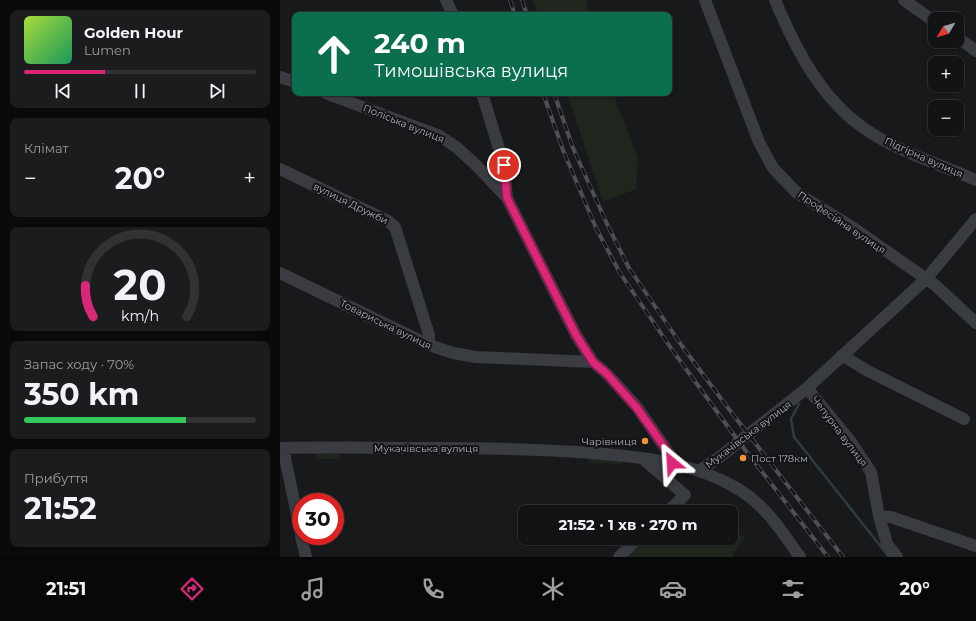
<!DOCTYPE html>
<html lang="uk">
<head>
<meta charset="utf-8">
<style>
	:root { --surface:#121314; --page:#1b1c1d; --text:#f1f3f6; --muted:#9c9ea0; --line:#313234; --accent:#db2777 }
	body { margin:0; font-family:Montserrat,sans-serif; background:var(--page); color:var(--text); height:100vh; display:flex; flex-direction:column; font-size:15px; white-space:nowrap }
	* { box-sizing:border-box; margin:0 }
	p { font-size:13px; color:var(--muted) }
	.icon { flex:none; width:22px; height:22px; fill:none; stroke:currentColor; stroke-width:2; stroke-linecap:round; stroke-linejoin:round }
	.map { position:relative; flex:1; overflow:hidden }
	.details { display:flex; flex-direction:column; gap:10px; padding:10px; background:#0a0a0b; width:280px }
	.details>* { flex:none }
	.hud { position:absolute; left:12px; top:12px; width:380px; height:84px; border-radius:8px; box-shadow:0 1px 3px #0004,0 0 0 1px var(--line); background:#0b6e4f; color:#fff; overflow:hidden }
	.needle { width:26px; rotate:232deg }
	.buttons { position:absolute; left:648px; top:12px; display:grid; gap:8px }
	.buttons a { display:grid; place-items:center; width:36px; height:36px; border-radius:8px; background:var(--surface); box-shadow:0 1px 3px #0004,0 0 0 1px var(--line); font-size:20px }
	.speed { position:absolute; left:12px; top:493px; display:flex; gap:8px; font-size:20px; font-weight:700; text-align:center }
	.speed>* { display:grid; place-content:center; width:52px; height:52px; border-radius:50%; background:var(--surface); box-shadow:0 1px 3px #0004,0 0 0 1px var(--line); line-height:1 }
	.speed .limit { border:6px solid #d22; background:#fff; color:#111 }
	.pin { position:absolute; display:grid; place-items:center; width:34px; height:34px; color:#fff; margin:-17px; border:2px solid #fff; border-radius:50%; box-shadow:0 1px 4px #0007 }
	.me { position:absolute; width:44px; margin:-22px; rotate:333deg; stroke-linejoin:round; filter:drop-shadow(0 0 3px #0008) }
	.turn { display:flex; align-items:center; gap:14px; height:84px; padding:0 16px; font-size:18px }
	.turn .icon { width:52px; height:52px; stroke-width:2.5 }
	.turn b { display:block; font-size:28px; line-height:34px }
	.big { font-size:30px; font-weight:700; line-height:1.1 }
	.details .widget { flex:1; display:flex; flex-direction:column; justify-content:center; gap:6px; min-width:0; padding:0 14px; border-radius:8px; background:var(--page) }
	.details .dial { align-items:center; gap:0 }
	.dial svg { height:104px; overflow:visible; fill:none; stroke:var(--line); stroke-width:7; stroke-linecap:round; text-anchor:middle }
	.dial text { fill:var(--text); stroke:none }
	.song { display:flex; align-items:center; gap:12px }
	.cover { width:48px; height:48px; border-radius:6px; background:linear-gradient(135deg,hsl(80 70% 55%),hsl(150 70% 35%)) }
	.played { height:4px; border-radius:2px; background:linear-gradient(90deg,var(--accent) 35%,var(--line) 35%) }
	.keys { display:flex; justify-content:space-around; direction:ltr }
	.heat { display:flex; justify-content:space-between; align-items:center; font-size:22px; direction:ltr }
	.charge { height:6px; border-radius:3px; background:linear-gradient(90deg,#34c759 70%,var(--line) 0) }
	.trip { position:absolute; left:238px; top:505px; width:220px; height:40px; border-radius:8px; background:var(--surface); box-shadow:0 1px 3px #0004,0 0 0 1px var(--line); font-weight:700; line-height:40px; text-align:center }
	.tabs { display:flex; height:64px; justify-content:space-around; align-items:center; background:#070808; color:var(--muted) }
	.tabs .icon { width:28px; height:28px }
	.tabs .current { color:var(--accent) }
	.tabs b { font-size:18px; color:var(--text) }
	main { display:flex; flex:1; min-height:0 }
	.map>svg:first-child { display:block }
	.green { fill:#1e261e }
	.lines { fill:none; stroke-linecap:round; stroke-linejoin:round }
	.stream { stroke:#2e3b3f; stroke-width:2.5 }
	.minor { stroke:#393c40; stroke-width:12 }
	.rail-casing { stroke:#4c5055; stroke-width:4 }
	.rail { stroke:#131416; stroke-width:2.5; stroke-dasharray:8; stroke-linecap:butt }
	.route-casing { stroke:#8e194d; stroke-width:10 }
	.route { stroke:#db2777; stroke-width:7 }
	.poi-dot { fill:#f69235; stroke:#131416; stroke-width:1.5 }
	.labels { text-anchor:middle; stroke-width:4; stroke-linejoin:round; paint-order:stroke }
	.street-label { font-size:10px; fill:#abb2bb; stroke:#131416 }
	.poi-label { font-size:10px; fill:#abb2bb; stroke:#131416; text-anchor:end }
</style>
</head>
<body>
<main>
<section class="details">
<div class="widget">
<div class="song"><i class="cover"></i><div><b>Golden Hour</b><p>Lumen</p></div></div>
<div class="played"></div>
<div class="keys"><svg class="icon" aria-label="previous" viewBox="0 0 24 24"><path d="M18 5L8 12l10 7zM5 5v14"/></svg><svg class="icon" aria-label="pause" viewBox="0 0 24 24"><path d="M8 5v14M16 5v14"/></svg><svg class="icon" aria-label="next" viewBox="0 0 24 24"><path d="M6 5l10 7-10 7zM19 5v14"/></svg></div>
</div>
<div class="widget"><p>Клімат</p>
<div class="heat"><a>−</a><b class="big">20°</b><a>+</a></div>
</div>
<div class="widget dial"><svg viewBox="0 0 100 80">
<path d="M14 69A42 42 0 1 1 86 69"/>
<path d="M14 69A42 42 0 0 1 8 45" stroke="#db2777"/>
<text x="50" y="56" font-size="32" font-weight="700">20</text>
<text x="50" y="72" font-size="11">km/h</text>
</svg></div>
<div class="widget"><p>Запас ходу · 70%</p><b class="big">350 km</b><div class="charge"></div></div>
<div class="widget"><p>Прибуття</p><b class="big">21:52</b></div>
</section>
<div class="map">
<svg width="696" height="557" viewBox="0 0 696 557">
	<rect width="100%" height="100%" fill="#18191b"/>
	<path class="green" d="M 253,0 L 306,0 L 310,15 L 258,15 Z
		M 287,93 L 333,93 L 358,158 L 356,189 L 323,202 Z
		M 59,452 L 60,459 L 36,459 L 36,453 Z
		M 309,458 L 342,461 L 342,464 L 308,463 Z
		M 451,534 L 466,536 L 455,550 L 453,557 L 342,557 L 362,538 L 392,538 L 409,542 L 420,538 L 451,538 Z"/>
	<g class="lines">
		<path class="stream" d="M 519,404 L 511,419 L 514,437 L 609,557"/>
		<path class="minor" d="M 166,0 L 173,15
			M 425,0 L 479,142 L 493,168 L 517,193 L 569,225 L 655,285 L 696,323
			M 495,0 C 516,50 542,101 588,131 C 621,153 660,164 696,180
			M 624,0 L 655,22
			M 677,37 L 696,51
			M 0,77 L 15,82
			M 45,93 L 158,135 L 175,146 L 197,166 L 227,198 L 296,335 L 313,362 L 327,374 L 357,407 L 390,455 L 392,463
			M 202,93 L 224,165 L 227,198
			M 0,169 L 108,221 L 115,227 L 149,335 L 149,345
			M 0,273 L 149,345 L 173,353 L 196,357 L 313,362
			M 562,355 L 586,370 L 684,419
			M 527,388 L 571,442 L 591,472 L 599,516 L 611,517 L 696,546
			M 0,448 C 50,447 101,448 151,448 C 205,448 258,449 312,453 C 364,457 414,462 460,490 C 487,507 502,532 520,557
			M 3,448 L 21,534
			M 362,458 L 405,495 L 387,512
			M 419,471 L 441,456 L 527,388 L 646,279 L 696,219
			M 599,516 L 607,544 L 617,557
			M 21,536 L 26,557
			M 339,557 L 358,538"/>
		<defs>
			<path id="rail" d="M 230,0 L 235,15
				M 242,0 L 247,15
				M 263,93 L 283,150 L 316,228 L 340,273 L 393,351 L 459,442 L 548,557
				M 274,93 L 293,148 L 327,224 L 349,268 L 402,346 L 448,408 L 563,557"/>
		</defs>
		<use href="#rail" class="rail-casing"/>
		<use href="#rail" class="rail"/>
	</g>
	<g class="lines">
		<defs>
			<path id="route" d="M 224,165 L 227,198 L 296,335 L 313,362 L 327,374 L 357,408 L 390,455 L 392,463"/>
		</defs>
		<use href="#route" class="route-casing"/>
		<use href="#route" class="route"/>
	</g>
	<g class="poi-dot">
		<circle cx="365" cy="441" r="4"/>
		<circle cx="463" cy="458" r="4"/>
	</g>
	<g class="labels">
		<g class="street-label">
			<text transform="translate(124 123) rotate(22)" y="4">Поліська вулиця</text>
			<text transform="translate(644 157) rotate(24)" y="4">Підгірна вулиця</text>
			<text transform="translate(71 203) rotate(26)" y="4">вулиця Дружби</text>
			<text transform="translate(562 222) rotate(34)" y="4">Професійна вулиця</text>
			<text transform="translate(106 324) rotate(26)" y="4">Товариська вулиця</text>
			<text transform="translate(560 431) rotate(53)" y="4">Чепурна вулиця</text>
			<text transform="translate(468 434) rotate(-37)" y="4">Мукачівська вулиця</text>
			<text x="146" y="452">Мукачівська вулиця</text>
		</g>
		<g class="poi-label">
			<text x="357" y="445">Чарівниця</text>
			<text x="471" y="462" text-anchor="start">Пост 178км</text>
		</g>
	</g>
</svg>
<div class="buttons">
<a><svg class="needle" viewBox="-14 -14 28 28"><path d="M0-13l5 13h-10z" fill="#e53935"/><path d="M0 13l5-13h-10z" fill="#9c9ea0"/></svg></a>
<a>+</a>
<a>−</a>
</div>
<div class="speed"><div class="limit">30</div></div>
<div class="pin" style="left:224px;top:165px;background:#d93025"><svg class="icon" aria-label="arrive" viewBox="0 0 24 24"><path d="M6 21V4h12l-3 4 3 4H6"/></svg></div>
<svg class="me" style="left:392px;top:463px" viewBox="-20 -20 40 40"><path d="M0-17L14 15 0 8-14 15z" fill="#db2777" stroke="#fff" stroke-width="4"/></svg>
<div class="trip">21:52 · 1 хв · 270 m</div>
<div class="hud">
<div class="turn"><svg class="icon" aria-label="ahead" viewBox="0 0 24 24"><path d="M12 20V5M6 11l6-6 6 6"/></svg><div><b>240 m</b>Тимошівська вулиця</div></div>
</div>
</div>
</main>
<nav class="tabs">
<b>21:51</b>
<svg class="icon current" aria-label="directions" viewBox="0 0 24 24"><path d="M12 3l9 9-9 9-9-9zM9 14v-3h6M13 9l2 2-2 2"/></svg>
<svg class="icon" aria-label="music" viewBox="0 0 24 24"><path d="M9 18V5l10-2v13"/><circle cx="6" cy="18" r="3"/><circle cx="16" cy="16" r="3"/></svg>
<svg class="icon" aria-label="phone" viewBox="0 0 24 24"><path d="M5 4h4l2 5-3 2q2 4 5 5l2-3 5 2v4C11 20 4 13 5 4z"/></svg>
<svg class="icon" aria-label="climate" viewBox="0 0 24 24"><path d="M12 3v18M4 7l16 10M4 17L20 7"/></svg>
<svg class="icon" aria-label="car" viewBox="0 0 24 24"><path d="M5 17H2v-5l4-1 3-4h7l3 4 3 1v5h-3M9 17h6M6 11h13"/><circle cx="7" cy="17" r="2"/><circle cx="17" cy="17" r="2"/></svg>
<svg class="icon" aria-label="filters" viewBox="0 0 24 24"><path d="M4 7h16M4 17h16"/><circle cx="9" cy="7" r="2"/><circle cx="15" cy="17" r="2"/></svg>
<b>20°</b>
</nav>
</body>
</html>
